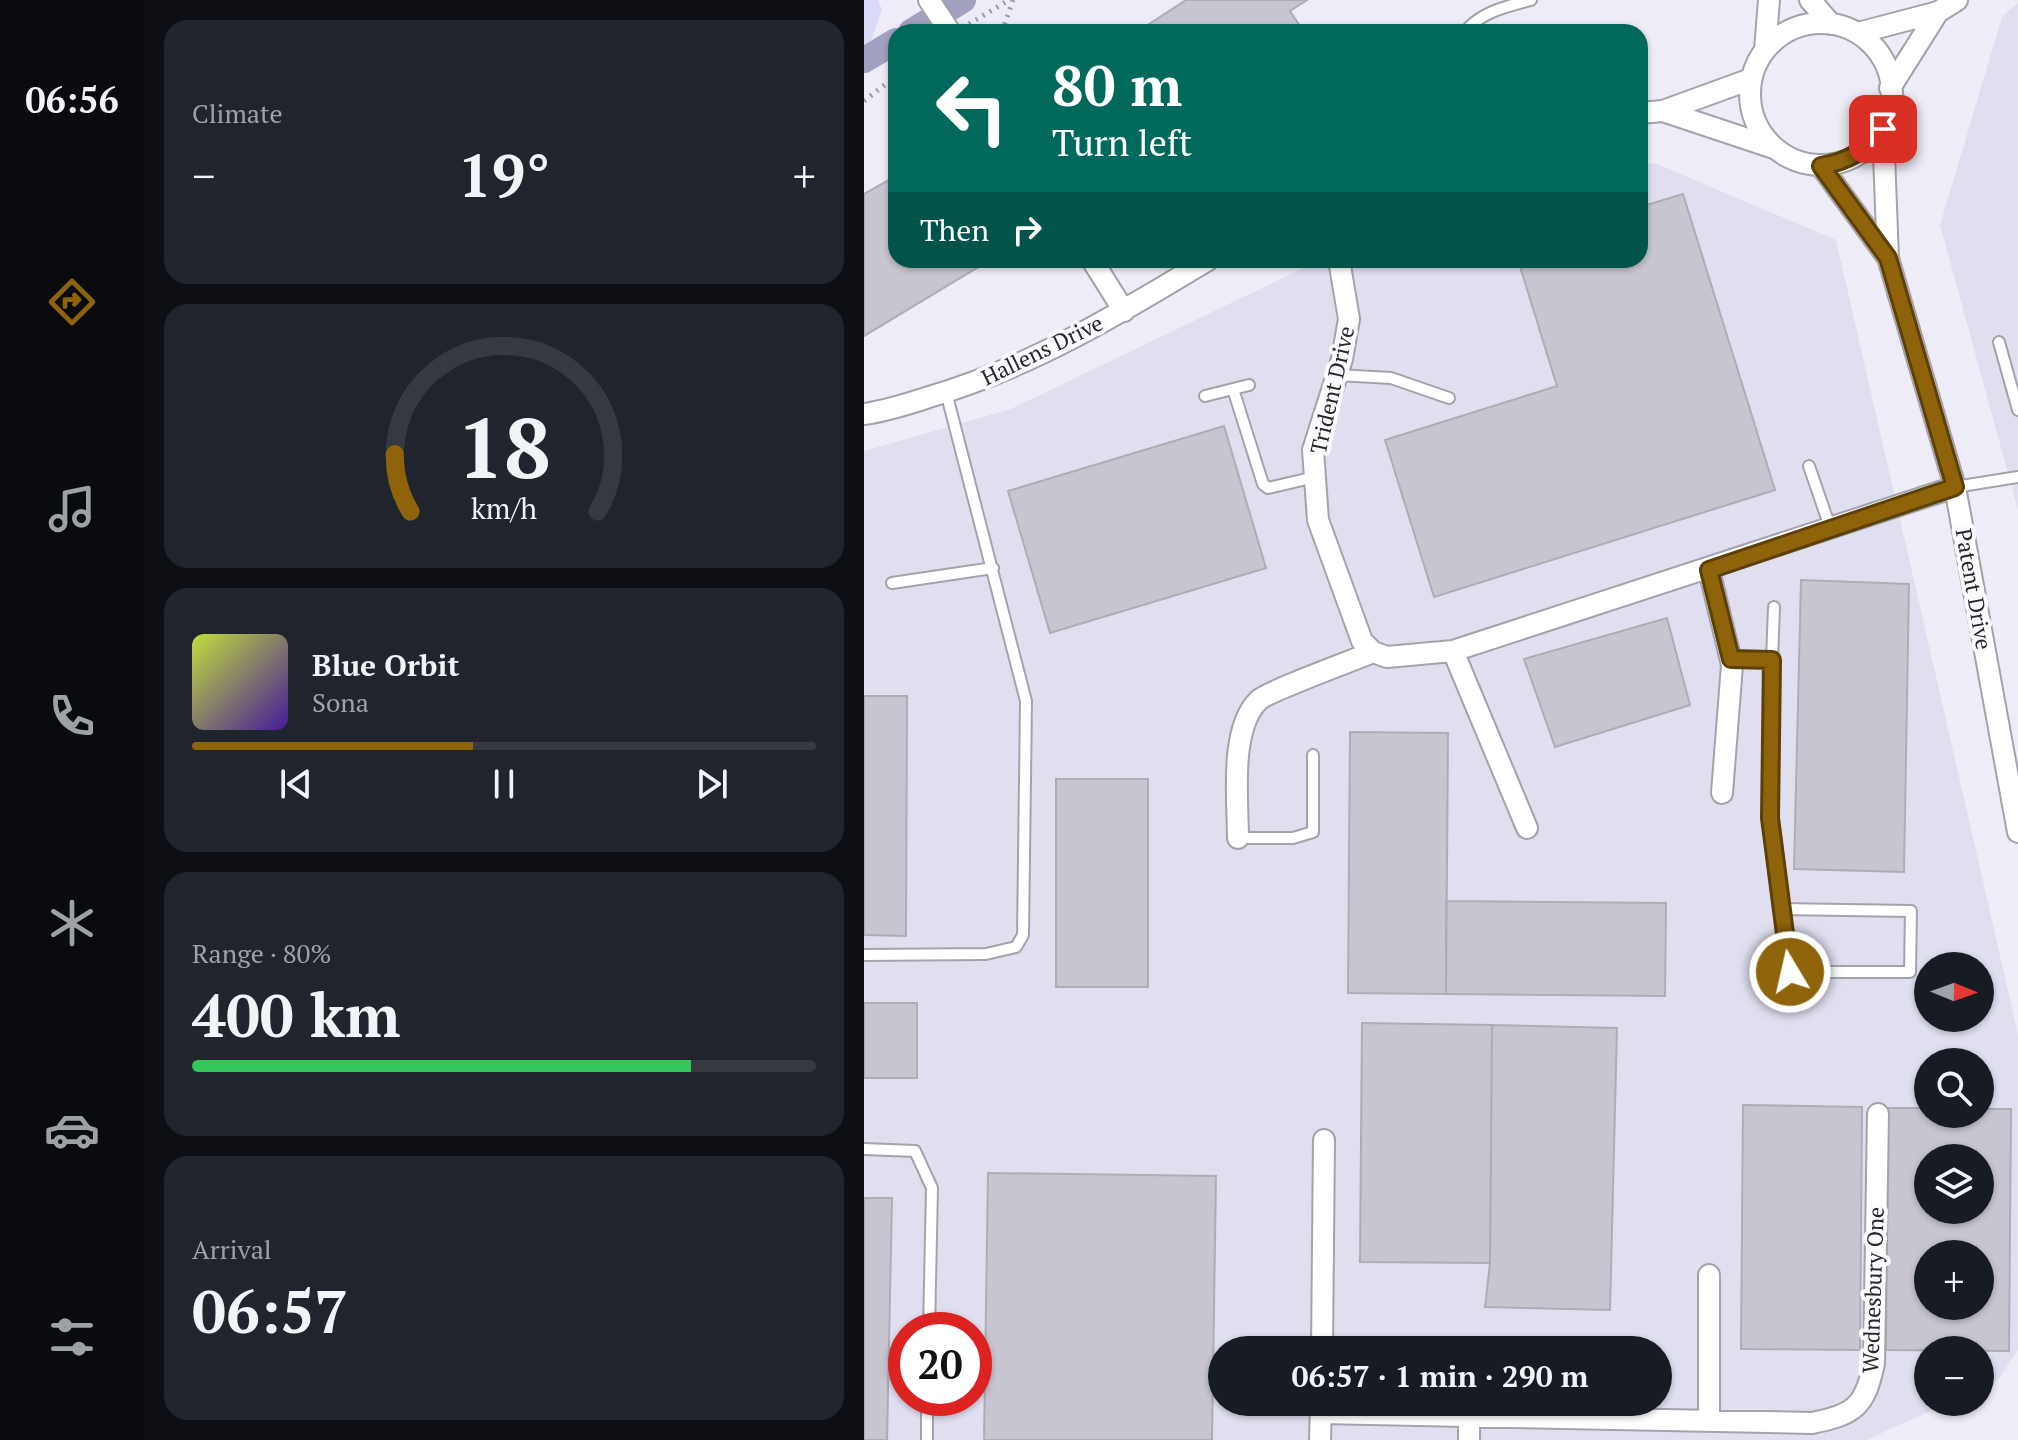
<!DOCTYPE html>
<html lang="en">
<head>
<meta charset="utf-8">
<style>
	:root { --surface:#171b24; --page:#20242c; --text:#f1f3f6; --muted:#9ea1a6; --line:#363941; --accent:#8e630a }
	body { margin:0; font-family:"PT Serif",serif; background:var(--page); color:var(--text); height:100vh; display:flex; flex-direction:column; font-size:30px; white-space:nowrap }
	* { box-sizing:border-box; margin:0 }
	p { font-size:26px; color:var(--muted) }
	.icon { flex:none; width:44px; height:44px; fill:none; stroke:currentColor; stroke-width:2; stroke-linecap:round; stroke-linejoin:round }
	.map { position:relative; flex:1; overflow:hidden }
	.details { display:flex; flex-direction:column; gap:20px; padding:20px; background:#0d0f14; width:720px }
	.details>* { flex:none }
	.hud { position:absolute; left:24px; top:24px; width:760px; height:244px; border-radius:24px; box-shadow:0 2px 6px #0004; background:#00695c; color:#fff; overflow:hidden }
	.needle { width:52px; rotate:91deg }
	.controls { position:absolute; left:1050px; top:952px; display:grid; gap:16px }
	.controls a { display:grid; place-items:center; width:80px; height:80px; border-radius:50%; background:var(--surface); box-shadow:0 2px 6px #0004; font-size:40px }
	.speed { position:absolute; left:24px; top:1312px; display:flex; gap:16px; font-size:40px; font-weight:700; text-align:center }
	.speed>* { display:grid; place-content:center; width:104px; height:104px; border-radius:50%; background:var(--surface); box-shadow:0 2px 6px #0004; line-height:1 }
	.speed .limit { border:12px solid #d22; background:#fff; color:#111 }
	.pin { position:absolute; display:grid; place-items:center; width:68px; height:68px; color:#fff; margin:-34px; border-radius:16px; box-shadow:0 4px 12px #0006 }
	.me { position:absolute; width:88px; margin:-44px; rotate:351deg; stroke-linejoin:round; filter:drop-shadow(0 0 6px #0008) }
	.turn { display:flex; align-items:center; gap:28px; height:168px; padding:0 32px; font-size:36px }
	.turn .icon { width:104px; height:104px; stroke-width:2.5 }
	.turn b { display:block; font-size:56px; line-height:68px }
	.then { display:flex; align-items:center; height:76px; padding:0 32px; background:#0003; gap:16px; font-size:30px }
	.big { font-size:60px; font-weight:700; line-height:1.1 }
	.details .widget { flex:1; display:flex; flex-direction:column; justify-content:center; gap:12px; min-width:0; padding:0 28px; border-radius:24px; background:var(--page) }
	.details .dial { align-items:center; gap:0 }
	.dial svg { height:208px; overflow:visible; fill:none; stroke:var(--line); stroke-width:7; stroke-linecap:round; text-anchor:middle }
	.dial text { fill:var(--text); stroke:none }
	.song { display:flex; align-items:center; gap:24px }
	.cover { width:96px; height:96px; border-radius:12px; background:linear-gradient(135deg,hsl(70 70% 55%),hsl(260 70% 35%)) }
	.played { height:8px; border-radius:4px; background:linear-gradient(90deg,var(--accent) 45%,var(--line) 45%) }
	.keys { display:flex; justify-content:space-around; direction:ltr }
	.heat { display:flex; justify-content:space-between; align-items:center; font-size:44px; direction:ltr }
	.charge { height:12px; border-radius:6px; background:linear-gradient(90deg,#34c759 80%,var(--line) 0) }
	.trip { position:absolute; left:344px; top:1336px; width:464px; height:80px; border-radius:40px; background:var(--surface); box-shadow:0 2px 6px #0004; font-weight:700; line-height:80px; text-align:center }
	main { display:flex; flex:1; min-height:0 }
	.dock { display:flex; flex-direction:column; width:144px; justify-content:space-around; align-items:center; background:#090b0e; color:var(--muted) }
	.dock .icon { width:56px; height:56px }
	.dock .selected { color:var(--accent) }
	.dock b { font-size:36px; color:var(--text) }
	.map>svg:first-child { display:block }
	.built { fill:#e0dff0; fill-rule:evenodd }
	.green { fill:#dad9f7 }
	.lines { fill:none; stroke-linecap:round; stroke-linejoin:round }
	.canal { stroke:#a2a0bf; stroke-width:26 }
	.building { fill:#c7c6d0; stroke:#adadb6; stroke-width:2; fill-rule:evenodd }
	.service-casing { stroke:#a4a3ac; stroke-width:14 }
	.minor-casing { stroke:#a4a3ac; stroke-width:24 }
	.path { stroke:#9c9ba2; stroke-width:5; stroke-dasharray:2 6; stroke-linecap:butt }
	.service { stroke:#fff; stroke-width:10 }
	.minor { stroke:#fff; stroke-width:20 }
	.route-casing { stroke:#5c4006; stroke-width:20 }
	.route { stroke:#8e630a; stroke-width:14 }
	.labels { text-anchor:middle; stroke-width:8; stroke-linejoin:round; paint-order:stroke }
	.street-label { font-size:22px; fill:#28282b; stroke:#fbfbff }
</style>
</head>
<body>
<main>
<nav class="dock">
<b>06:56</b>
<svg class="icon selected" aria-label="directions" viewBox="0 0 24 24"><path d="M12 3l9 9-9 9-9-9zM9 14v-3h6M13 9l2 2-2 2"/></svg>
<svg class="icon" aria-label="music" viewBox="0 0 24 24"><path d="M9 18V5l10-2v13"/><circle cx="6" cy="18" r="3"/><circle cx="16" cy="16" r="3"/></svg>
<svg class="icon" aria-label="phone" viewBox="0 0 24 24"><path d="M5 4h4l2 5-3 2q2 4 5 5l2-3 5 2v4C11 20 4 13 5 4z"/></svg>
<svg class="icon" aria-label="climate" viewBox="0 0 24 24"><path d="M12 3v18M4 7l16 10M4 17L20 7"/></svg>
<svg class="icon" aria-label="car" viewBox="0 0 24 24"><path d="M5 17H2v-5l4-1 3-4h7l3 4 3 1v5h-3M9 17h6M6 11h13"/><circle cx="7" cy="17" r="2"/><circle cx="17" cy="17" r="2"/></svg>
<svg class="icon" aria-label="filters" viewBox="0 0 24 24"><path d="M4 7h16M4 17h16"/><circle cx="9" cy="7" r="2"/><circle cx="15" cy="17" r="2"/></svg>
</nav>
<section class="details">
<div class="widget"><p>Climate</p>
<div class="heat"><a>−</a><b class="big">19°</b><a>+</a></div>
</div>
<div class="widget dial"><svg viewBox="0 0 100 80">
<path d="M14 69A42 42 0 1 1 86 69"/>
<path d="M14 69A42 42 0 0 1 8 47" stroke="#8e630a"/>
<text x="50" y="56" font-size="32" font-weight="700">18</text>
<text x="50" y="72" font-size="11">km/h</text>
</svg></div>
<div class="widget">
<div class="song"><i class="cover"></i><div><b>Blue Orbit</b><p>Sona</p></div></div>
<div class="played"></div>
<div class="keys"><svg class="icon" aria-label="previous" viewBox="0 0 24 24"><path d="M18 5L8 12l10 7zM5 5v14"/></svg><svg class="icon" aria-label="pause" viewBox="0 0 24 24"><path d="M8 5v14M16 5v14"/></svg><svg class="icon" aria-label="next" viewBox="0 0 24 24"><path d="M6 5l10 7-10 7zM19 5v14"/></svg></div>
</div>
<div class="widget"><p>Range · 80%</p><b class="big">400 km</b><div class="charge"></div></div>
<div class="widget"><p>Arrival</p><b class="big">06:57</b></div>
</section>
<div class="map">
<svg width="1154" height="1440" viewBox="0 0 1154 1440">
	<rect width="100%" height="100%" fill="#eeedf7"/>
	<path class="built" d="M 1154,3 L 1154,510 L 1076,225 L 1138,17 Z
		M 791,163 L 972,240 L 1154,1034 L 1154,1350 L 1134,1380 L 1116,1389 L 1116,1350 L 1064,1350 L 1064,1402 L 1086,1402 L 1002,1440 L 0,1440 L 0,451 L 147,409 L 456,260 L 776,260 L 776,165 ZM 1064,966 L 1116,966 L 1116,1018 L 1064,1018 ZM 1064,1062 L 1116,1062 L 1116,1114 L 1064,1114 ZM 1064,1158 L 1116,1158 L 1116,1210 L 1064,1210 ZM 1064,1254 L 1116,1254 L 1116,1306 L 1064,1306 ZM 42,1330 L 110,1330 L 110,1398 L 42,1398 ZM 358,1350 L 794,1350 L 794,1402 L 358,1402 Z"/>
	<path class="green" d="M 0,0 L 14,0 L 18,10 L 6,43 L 0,46 Z"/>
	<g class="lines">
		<path class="canal" d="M 47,32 L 99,0
			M 0,60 L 32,41"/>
	</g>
	<path class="building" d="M 322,0 L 443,0 L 426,11 L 440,32 L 273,32 Z
		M 32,176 L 32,260 L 126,260 L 0,336 L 0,194 Z
		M 819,194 L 911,490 L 570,597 L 521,440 L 693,386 L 654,260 L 776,260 L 776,207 Z
		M 360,426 L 402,568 L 186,633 L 144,491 Z
		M 937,580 L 1045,584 L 1040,872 L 930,869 Z
		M 803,618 L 826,705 L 691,747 L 660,659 Z
		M 0,696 L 43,696 L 42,936 L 0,935 Z
		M 486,732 L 584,733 L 582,994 L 484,993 Z
		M 192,779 L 284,779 L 284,987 L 192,987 Z
		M 582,901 L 802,903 L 801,996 L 582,994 Z
		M 0,1003 L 53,1003 L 53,1078 L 0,1078 Z
		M 498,1023 L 628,1025 L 626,1263 L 496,1262 Z
		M 628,1025 L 753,1028 L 746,1310 L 621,1307 L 626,1263 Z
		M 879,1105 L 998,1107 L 996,1350 L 877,1349 Z
		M 1024,1108 L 1064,1108 L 1064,1114 L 1116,1114 L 1116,1109 L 1147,1109 L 1145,1351 L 1022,1350 ZM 1064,1158 L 1116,1158 L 1116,1210 L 1064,1210 ZM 1064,1254 L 1116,1254 L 1116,1306 L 1064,1306 Z
		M 124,1173 L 352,1176 L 348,1440 L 120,1440 Z
		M 0,1198 L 28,1198 L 23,1440 L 0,1440 Z"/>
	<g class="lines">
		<defs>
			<path id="service" d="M 601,32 C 616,12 644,6 667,0
				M 1135,342 L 1154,410
				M 473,375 L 527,378 L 585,398
				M 385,385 L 369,389 L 399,484 L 404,488 L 451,477
				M 341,396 L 369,389
				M 945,466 L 966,527
				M 1091,487 L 1154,477
				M 28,583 L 129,568
				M 867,659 L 908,660 L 906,818 L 926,972 L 1046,972 L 1047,911 L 916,909
				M 908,660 L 910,607
				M 374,838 L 429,838 L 449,832 L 449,755
				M 0,955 L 122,954 L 152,947 L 159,935 L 162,701 L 82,392
				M 0,1149 L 51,1151 L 68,1188 L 65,1330
				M 63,1440 L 63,1398"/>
			<path id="minor" d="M 65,0 L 86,32
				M 946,0 L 967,24
				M 1074,12 L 1093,0
				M886 94a71 71 0 1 1 142 0a71 71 0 1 1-142 0Z
				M 994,33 L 1074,12 L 1026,88
				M 901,50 L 905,0
				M 887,79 L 799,111 L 910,148
				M 776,113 L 799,111
				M 957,166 L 1024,258 L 1019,129
				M 1024,258 L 1091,487 L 1154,832
				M 228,260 L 260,311
				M 0,414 C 22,411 44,404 65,397 C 165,368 255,314 344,260
				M 845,570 L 868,665 L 858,793
				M 589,651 L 663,828
				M 509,652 L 523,657 L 589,651 L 1091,487
				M 374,838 C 374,801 365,728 395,700 C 405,691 490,660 509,652 L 498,641 L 454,520 L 449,450 L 478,359 L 485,319 L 475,260
				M 458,1350 L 460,1140
				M 457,1413 L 948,1423 C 991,1414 1001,1407 1010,1363 L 1014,1114
				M 845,1419 L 845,1275
				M 456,1440 L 457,1402
				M 605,1440 L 605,1417"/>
		</defs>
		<use href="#service" class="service-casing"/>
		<use href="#minor" class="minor-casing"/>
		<path class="path" d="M 105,24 L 145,0
			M 138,32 L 149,0
			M 0,101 L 32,76"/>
		<use href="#service" class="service"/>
		<use href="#minor" class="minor"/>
	</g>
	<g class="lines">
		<defs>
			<path id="route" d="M 926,972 L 906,818 L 908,660 L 867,659 L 845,570 L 1091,487 L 1024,258 L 957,166 C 985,161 1001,151 1019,129"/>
		</defs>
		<use href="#route" class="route-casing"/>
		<use href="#route" class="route"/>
	</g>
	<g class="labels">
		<g class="street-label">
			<text transform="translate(178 350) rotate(-26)" y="8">Hallens Drive</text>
			<text transform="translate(468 390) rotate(-77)" y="8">Trident Drive</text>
			<text transform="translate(1110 589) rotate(80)" y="8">Patent Drive</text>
			<text transform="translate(1009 1290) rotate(-88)" y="8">Wednesbury One</text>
		</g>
	</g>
</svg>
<div class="controls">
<a><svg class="needle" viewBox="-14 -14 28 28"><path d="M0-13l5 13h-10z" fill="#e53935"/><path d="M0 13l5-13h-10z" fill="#9ea1a6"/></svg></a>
<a><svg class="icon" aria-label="search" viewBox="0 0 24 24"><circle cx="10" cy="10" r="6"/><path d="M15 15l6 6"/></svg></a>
<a><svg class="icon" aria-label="layers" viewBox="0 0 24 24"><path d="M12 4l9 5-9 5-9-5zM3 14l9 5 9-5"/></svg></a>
<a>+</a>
<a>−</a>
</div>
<div class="speed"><div class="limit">20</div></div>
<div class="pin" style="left:1019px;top:129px;background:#d93025"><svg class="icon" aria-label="arrive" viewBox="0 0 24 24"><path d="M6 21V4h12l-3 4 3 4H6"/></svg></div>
<svg class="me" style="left:926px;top:972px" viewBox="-20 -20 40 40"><circle r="17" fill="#8e630a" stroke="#fff" stroke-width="3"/><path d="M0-11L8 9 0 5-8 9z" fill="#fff"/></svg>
<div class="trip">06:57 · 1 min · 290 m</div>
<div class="hud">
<div class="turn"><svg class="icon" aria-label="left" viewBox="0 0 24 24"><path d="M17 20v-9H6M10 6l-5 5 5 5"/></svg><div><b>80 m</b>Turn left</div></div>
<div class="then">Then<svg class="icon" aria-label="right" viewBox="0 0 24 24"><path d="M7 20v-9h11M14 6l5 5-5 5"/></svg></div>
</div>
</div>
</main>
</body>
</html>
